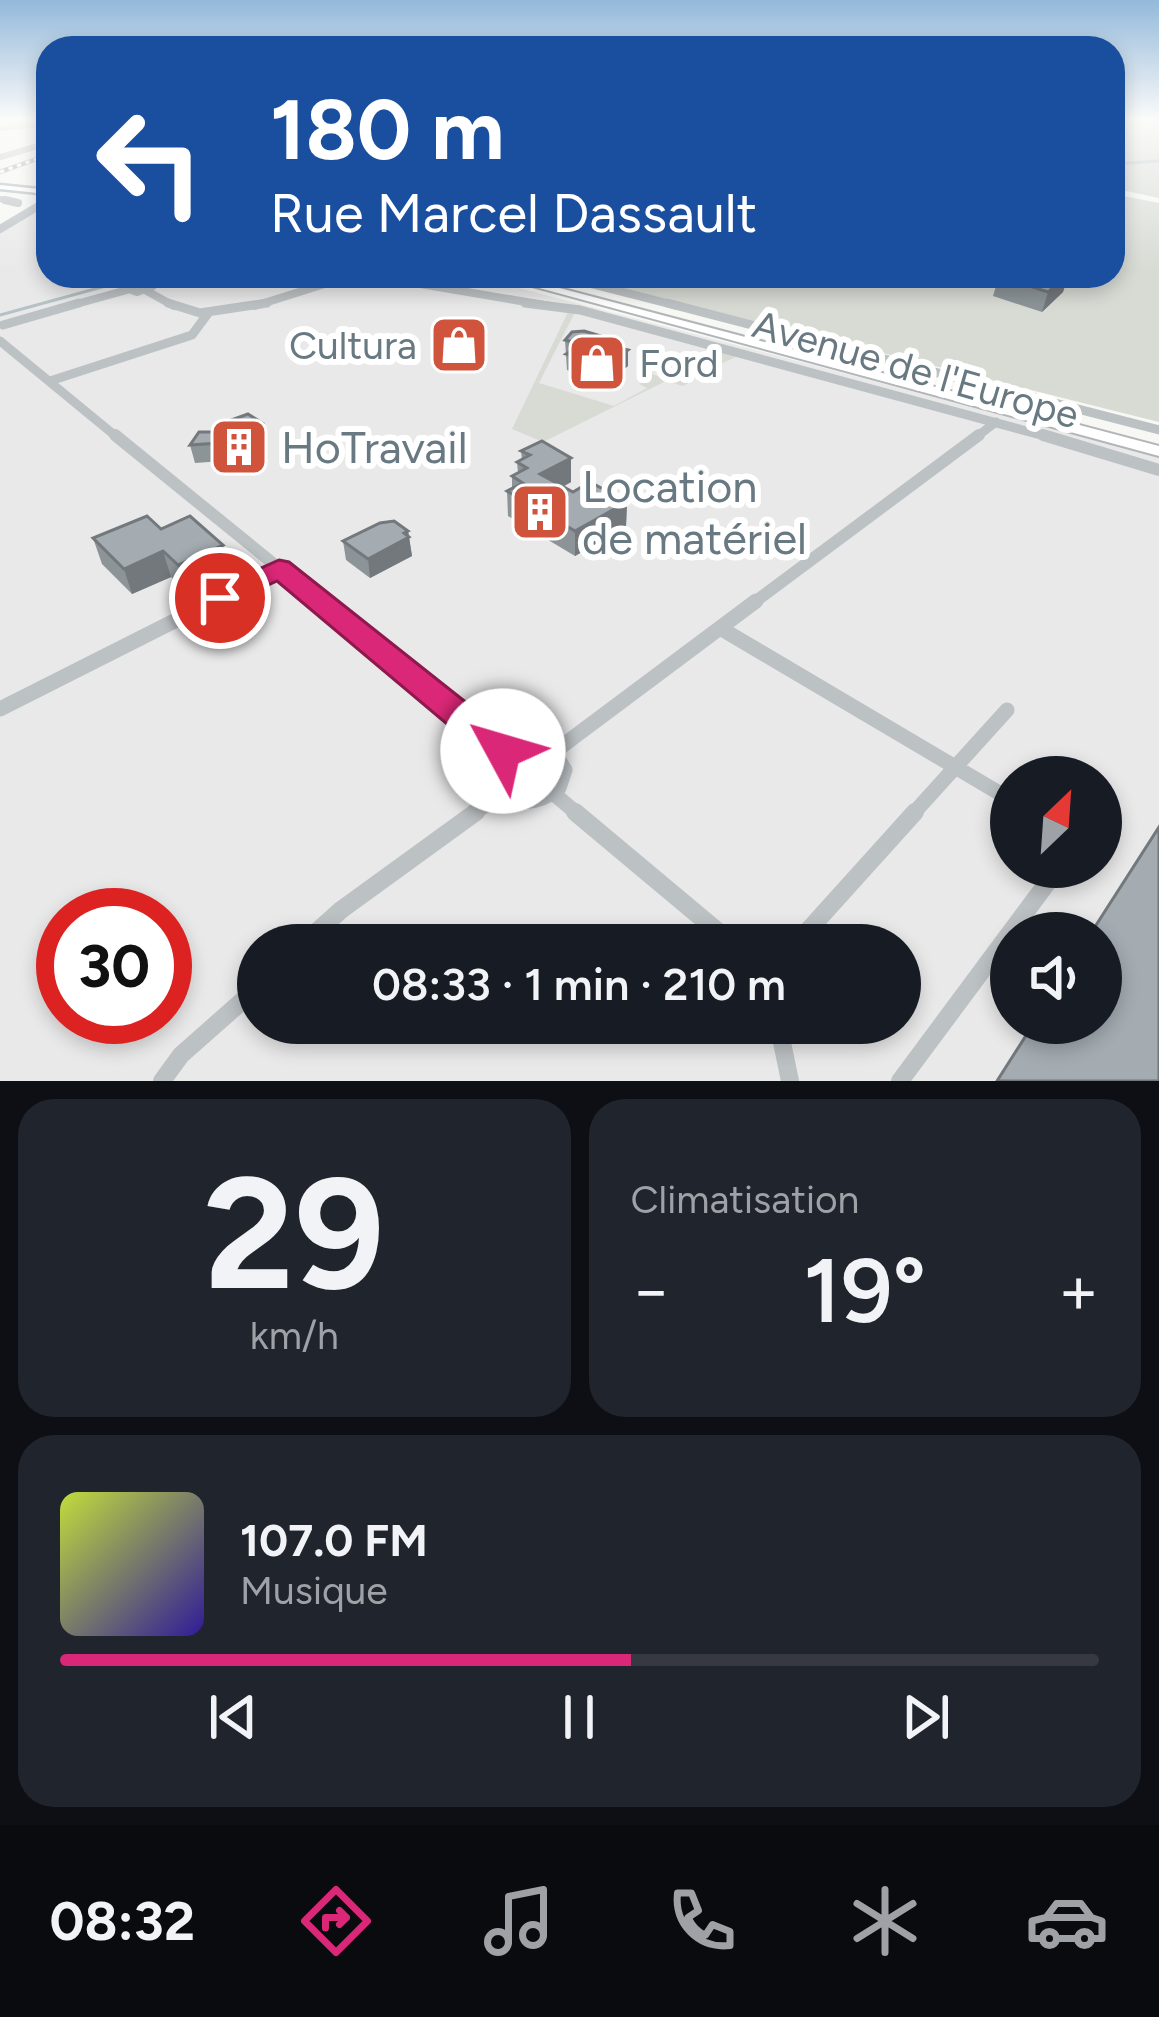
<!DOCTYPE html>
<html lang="fr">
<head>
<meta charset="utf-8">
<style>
	:root { --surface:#171b24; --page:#20242c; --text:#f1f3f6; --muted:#9ea1a6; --line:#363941; --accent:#db2777 }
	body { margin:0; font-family:Figtree,sans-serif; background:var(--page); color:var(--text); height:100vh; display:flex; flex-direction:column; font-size:45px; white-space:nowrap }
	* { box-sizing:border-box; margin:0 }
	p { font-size:39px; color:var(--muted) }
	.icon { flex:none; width:66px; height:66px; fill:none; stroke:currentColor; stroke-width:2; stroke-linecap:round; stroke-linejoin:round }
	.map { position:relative; height:1081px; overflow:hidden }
	.drawer { display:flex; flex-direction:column; gap:18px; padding:18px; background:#0d0f14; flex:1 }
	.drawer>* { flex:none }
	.guide { position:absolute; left:36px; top:36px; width:1089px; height:252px; border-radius:36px; box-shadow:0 6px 18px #0003; background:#1a4fa0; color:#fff; overflow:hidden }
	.needle { width:78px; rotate:25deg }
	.controls { position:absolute; left:990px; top:756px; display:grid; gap:24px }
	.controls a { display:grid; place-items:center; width:132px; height:132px; border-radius:50%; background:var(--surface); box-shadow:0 6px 18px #0003; font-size:60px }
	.speed { position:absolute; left:36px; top:888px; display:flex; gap:24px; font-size:60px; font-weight:700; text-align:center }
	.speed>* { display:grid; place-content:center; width:156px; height:156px; border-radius:50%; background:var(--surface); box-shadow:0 6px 18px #0003; line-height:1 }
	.speed .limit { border:18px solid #d22; background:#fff; color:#111 }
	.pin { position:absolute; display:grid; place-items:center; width:102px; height:102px; color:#fff; margin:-51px; border:6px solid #fff; border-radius:50%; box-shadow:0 3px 12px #0007 }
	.me { position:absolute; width:132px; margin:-66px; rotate:309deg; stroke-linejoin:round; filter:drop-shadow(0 0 9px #0008) }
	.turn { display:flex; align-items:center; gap:42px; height:252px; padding:0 36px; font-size:54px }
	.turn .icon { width:156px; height:156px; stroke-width:2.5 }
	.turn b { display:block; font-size:84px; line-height:102px }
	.big { font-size:90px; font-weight:600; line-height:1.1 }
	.drawer .card { flex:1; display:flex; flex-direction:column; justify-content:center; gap:18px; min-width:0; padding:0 42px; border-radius:36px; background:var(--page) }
	.drawer .dial { align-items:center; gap:0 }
	.dial b { font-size:156px; line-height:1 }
	.song { display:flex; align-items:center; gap:36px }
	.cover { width:144px; height:144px; border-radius:18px; background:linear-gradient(135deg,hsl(70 70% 55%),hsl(250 70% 35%)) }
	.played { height:12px; border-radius:6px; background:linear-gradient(90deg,var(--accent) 55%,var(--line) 55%) }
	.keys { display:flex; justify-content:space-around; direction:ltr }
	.heat { display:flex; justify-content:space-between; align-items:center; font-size:66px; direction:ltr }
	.drawer .tiles { flex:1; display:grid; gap:18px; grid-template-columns:1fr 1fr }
	.card:last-child { grid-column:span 2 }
	.trip { position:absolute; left:237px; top:924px; width:684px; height:120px; border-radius:60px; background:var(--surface); box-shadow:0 6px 18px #0003; font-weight:600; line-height:120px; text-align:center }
	.tab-bar { display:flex; height:192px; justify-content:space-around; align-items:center; background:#090b0e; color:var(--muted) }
	.tab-bar .icon { width:84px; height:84px }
	.tab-bar .on { color:var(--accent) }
	.tab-bar b { font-size:54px; color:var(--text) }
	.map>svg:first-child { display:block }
	.built { fill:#e8e9e8; fill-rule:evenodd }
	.green { fill:#d7dbd4 }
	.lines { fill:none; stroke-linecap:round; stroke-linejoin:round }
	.stream { stroke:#b5c1c4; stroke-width:3 }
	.major-casing { stroke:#b0b6b8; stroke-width:5 }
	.highway-casing { stroke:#b2b6b9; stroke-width:4 }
	.minor-far5 { stroke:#bcc1c4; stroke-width:6 }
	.minor-far4 { stroke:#bcc1c4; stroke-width:8 }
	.minor-far3 { stroke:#bcc1c4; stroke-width:9 }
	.minor-far2 { stroke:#bcc1c4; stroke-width:12 }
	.minor-far1 { stroke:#bcc1c4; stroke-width:15 }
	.minor { stroke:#bcc1c4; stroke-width:18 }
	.major { fill:#fff; fill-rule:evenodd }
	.highway { fill:#fff; fill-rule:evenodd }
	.rail-casing { stroke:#9fa6aa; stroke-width:4.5 }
	.rail { stroke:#fff; stroke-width:3; stroke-dasharray:4.5; stroke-linecap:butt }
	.wall { fill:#8d9498 }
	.shaded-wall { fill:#73787c }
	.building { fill:#a4acb1; stroke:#73787c; stroke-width:3 }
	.route { fill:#db2777; stroke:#8e194d; stroke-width:3 }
	.labels { text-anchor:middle; stroke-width:12; stroke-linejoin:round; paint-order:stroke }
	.far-poi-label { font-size:39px; fill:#697982; stroke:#fff; text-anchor:end }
	.far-street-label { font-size:39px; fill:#697982; stroke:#fff }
	.poi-label { font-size:45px; fill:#697982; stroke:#fff; text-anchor:start }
</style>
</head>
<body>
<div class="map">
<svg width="1159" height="1081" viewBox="0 0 1159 1081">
	<rect width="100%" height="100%" fill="#f7f7f4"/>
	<path class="built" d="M 48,204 L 48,276 L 473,276 L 1159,456 L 1159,1081 L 0,1081 L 0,232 ZM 1011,777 L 1101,777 L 1101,867 L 1011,867 ZM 63,915 L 165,915 L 165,1017 L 63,1017 ZM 1011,933 L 1101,933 L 1101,1023 L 1011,1023 ZM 258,945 L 900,945 L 900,1023 L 258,1023 Z"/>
	<path class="green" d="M 1113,120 L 1159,120 L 1159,198 L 1113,188 Z
		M 1113,194 L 1159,203 L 1159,422 L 574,276 L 1113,276 Z
		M 568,312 L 579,313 L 574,314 L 539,383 L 614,406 L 647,388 L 639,384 L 652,374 L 670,380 L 724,352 L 738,356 L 686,379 L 690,382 L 683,386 L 666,381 L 543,442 L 512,429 Z"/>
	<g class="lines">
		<path class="stream" d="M 1113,164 L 1159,161
			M 0,315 L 142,276"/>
		<defs>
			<path id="major" d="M 0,185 L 48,190 L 48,194 L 0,189 Z"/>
			<path id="highway" d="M 495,276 L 514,276 L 1159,446 L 1159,456 Z"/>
		</defs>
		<use href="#major" class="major-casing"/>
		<use href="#highway" class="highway-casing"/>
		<path class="minor-far5" d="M 0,128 L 48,123
			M 0,157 L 48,143
			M 0,199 L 18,203"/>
		<path class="minor-far4" d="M 5,200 L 18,203
			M 0,229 L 42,204
			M 373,276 L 550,306
			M 560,276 L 678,306
			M 146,282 L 153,286 L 137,292 L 126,288 Z
			M 152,284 L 177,276
			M 145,290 L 174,306
			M 69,306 L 127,290
			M 255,306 L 350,276"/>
		<path class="minor-far3" d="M 168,303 L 200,313 L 267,303
			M 525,303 L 580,310 L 1052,438
			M 667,303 L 1159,430
			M 3,325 L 79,303
			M 0,341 L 118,438
			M 50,381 L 192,335 L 209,312
			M 975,438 L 996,422"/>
		<path class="minor-far2" d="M 115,435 L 323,604
			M 1043,435 L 1159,470
			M 208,604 L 279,568
			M 752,604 L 979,435"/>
		<path class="minor-far1" d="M 319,601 L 503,751
			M 720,628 L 1011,800
			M 0,709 L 214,601
			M 523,744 L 554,752 L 565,770 L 559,788 C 535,807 508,807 490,780 L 499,756 Z
			M 554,752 L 756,601
			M 554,794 L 579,815
			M 1101,808 L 1108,800
			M 472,815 L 499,795
			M 912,815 L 1007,710"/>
		<path class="minor" d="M 575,812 L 734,945
			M 302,945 L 341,910 L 476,812
			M 736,945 L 756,935 L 791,945
			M 795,945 L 915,812
			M 778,1023 L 790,1081
			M 162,1081 L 181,1055 L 258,987
			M 900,1081 L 1059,867"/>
		<use href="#major" class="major"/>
		<use href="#highway" class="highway"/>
		<defs>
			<path id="rail" d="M 0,172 L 48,155"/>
		</defs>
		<use href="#rail" class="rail-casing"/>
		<use href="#rail" class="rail"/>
	</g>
	<path class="wall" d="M 999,276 L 1068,276 L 1063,292 L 1042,312 L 993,296 Z
		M 572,332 L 628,366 L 615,376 L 594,370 L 585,376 L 567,370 L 565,340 Z
		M 223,423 L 262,423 L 265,440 L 241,450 L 227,440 L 229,449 L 223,461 L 195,463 L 190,445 L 225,432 Z
		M 521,451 L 571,482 L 563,487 L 573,492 L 627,502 L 626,526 L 575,556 L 508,516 L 507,491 L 512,489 L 512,476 L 518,473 L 517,462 L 522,460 Z
		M 161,529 L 230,570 L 185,591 L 171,577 L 132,594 L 102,564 L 93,538 Z
		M 408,531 L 412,556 L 370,578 L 346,560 L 343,541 Z"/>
	<path class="shaded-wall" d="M 1066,276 L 1068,276 L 1063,292 L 1042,312 L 1048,292 Z
		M 628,350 L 628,366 L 615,376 L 615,360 Z
		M 594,354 L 594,370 L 585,376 L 585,360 Z
		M 262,423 L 265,440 L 241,450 L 237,433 Z
		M 225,432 L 229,449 L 223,461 L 219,443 Z
		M 571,458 L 571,482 L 541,498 L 540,474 Z
		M 627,502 L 626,526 L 575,556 L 575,531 Z
		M 408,531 L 412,556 L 370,578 L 368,559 Z
		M 223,545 L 230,570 L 185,591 L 178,565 Z
		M 163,551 L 171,577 L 132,594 L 124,569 Z"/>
	<path class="building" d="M 999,276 L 1066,276 L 1048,292 Z
		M 584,331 L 611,339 L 616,347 L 628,350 L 615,360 L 594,354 L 585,360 L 566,354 L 582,344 L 565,340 L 572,332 Z
		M 248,414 L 262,423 L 237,433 L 223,423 Z
		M 199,432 L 225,432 L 219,443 L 190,445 Z
		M 542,441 L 571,458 L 540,474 L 573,492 L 590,482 L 627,502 L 575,531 L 507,491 L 523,483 L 512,476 L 527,468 L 517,462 L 530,455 L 521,451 Z
		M 147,516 L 161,529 L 190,516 L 223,545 L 178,565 L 163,551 L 124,569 L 93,538 Z
		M 394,521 L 408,531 L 404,533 L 409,537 L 368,559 L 343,541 L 380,523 Z
		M 1159,827 L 1159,1081 L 997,1081 L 1034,1023 L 1101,1023 L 1101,933 L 1091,933 Z"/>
	<linearGradient id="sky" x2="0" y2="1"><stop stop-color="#93b9da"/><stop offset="0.44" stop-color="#fbfbfa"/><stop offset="1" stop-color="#fbfbfa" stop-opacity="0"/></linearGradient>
	<rect width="1159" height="271" fill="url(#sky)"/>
	<path class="route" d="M 279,560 L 289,562 L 516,742 L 521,751 L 516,761 L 503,765 L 491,761 L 277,581 L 220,607 L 206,598 L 210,591 Z"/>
	<defs>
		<symbol id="shop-square" viewBox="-11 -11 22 22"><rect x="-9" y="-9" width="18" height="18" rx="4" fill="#d0543b" stroke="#fff"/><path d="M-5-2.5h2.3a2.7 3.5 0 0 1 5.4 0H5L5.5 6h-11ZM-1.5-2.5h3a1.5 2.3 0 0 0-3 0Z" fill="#fff"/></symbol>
		<symbol id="building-square" viewBox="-11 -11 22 22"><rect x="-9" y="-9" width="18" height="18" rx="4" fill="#d0543b" stroke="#fff"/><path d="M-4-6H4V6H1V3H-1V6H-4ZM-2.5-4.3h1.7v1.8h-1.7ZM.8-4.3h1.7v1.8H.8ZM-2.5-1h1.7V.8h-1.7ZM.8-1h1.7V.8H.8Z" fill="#fff"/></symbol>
	</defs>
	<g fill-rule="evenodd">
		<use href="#shop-square" x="426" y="312" width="66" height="66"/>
		<use href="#shop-square" x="564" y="330" width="66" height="66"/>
		<use href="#building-square" x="206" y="414" width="66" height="66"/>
		<use href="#building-square" x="507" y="479" width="66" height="66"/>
	</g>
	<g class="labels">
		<g class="far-poi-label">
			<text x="417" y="359">Cultura</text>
			<text x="639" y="377" text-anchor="start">Ford</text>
		</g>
		<g class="far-street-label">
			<text transform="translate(916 369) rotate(16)" y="14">Avenue de l'Europe</text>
		</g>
		<g class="poi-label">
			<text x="281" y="463">HoTravail</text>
			<text x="582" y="502">Location<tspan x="582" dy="52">de matériel</tspan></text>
		</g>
	</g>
</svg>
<div class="controls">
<a><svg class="needle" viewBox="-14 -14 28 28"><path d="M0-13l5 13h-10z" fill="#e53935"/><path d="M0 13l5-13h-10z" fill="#9ea1a6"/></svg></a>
<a><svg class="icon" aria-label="sound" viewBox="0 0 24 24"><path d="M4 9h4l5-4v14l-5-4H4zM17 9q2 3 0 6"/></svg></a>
</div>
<div class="speed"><div class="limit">30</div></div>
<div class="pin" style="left:220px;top:598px;background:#d93025"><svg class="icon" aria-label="arrive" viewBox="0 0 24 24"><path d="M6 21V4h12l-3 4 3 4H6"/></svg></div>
<svg class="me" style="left:503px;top:751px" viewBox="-20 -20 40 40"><circle r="19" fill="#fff"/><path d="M0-13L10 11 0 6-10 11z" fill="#db2777"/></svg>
<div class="trip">08:33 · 1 min · 210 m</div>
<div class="guide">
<div class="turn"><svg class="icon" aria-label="left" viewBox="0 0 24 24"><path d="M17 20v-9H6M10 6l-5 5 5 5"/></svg><div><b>180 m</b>Rue Marcel Dassault</div></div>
</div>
</div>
<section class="drawer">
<div class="tiles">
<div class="card dial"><b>29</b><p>km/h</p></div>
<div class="card"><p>Climatisation</p>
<div class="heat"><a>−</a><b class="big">19°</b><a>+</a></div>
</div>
<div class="card">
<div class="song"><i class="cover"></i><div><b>107.0 FM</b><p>Musique</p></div></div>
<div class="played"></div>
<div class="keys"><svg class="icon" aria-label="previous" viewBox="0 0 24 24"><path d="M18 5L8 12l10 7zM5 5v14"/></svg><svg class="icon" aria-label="pause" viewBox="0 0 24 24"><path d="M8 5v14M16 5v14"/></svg><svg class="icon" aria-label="next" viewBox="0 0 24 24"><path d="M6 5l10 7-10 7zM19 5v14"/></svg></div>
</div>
</div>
</section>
<nav class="tab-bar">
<b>08:32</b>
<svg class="icon on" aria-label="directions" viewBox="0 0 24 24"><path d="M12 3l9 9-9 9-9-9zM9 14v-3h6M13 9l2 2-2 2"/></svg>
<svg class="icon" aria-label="music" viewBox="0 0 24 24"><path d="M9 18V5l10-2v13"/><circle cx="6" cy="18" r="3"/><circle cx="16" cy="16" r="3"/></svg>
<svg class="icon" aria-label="phone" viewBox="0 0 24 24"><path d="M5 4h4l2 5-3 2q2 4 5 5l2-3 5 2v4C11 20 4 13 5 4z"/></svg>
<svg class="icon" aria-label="climate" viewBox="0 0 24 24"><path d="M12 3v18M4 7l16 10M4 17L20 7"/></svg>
<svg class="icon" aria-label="car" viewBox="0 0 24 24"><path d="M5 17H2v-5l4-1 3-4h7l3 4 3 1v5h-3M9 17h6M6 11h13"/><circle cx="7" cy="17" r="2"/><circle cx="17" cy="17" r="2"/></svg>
</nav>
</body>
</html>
